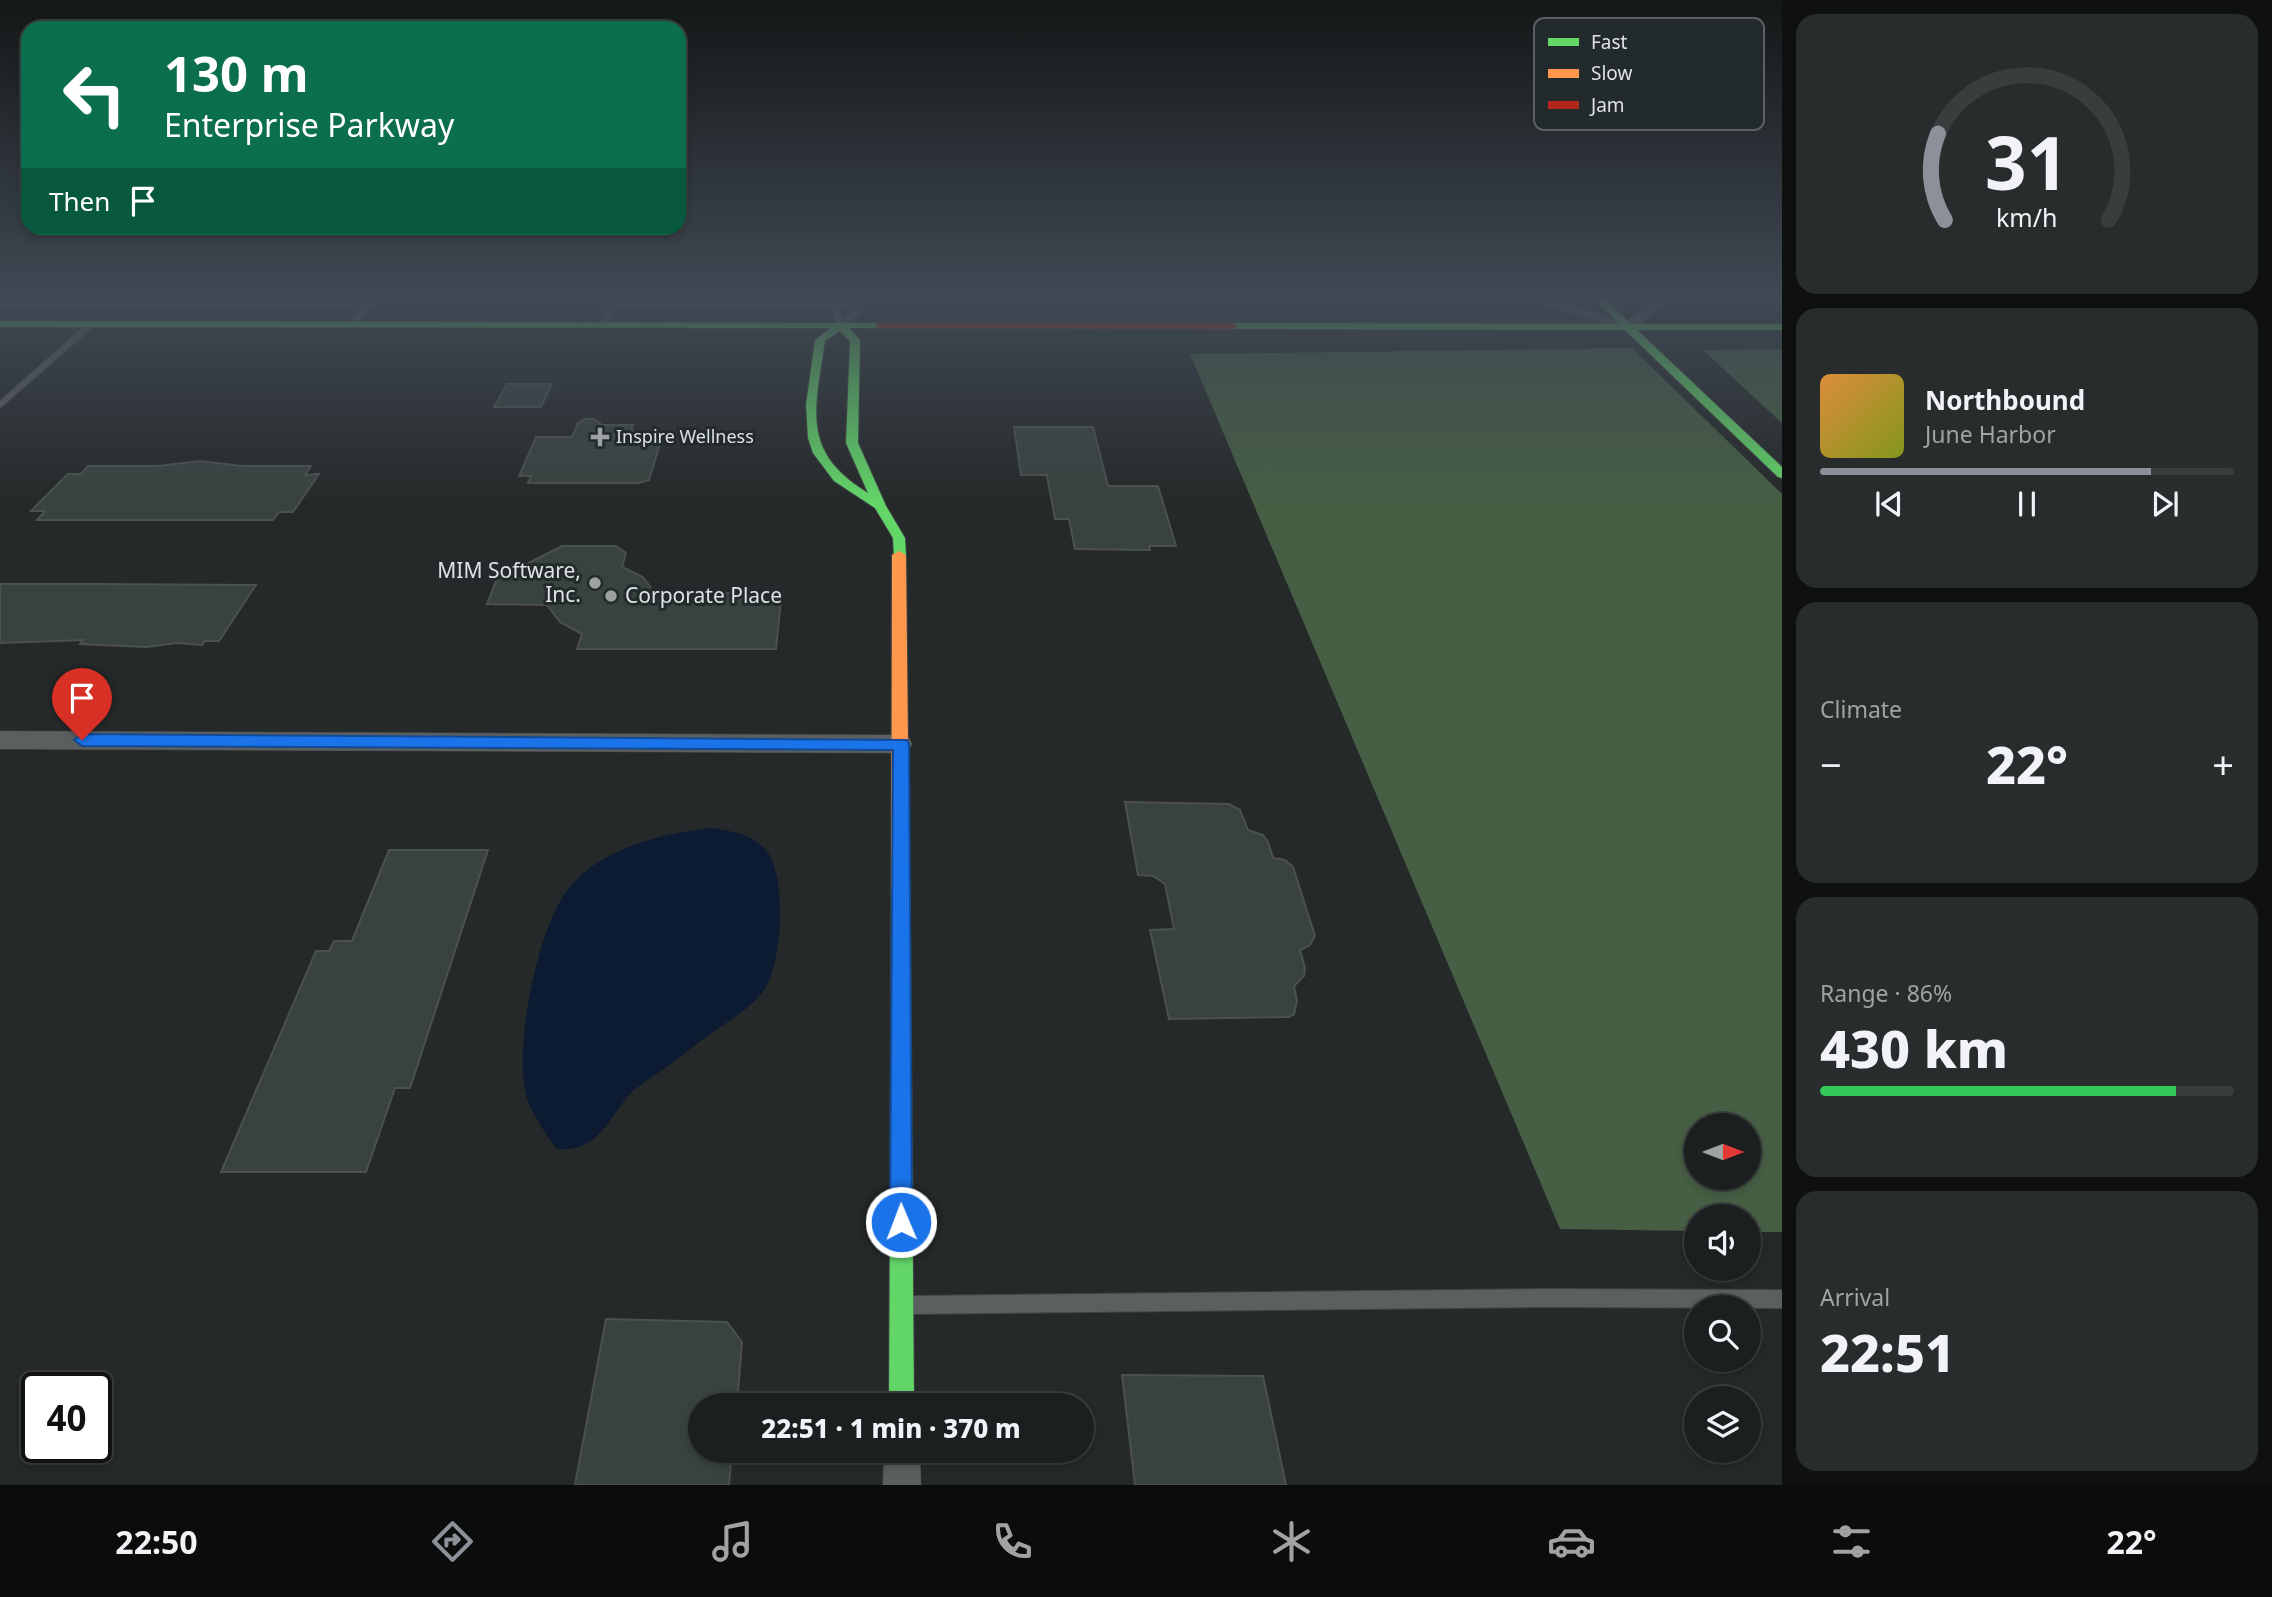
<!DOCTYPE html>
<html lang="en">
<head>
<meta charset="utf-8">
<style>
	:root { --surface:#1c1f1f; --page:#292c2c; --text:#f1f3f6; --muted:#a0a2a4; --line:#3a3d3d; --accent:#8c9099 }
	body { margin:0; font-family:"Noto Sans",sans-serif; background:var(--page); color:var(--text); height:100vh; display:flex; flex-direction:column; font-size:26px; white-space:nowrap }
	* { box-sizing:border-box; margin:0 }
	p { font-size:23px; color:var(--muted) }
	.icon { flex:none; width:38px; height:38px; fill:none; stroke:currentColor; stroke-width:2; stroke-linecap:round; stroke-linejoin:round }
	.map { position:relative; flex:1; overflow:hidden }
	.panel { display:flex; flex-direction:column; gap:14px; padding:14px; background:#0f1111; width:490px }
	.panel>* { flex:none }
	.hud { position:absolute; left:21px; top:21px; width:665px; height:214px; border-radius:21px; box-shadow:0 4px 10px #0003,0 0 0 2px var(--line); background:#0b6e4f; color:#fff; overflow:hidden }
	.needle { width:46px; rotate:90deg }
	.controls { position:absolute; left:1684px; top:1113px; display:grid; gap:14px }
	.controls a { display:grid; place-items:center; width:77px; height:77px; border-radius:50%; background:var(--surface); box-shadow:0 4px 10px #0003,0 0 0 2px var(--line); font-size:35px }
	.speed { position:absolute; left:21px; top:1372px; display:flex; gap:14px; font-size:35px; font-weight:700; text-align:center }
	.speed>* { display:grid; place-content:center; width:91px; height:91px; border-radius:50%; background:var(--surface); box-shadow:0 4px 10px #0003,0 0 0 2px var(--line); line-height:1 }
	.speed .limit { border:4px solid #111; border-radius:10px; background:#fff; color:#111 }
	.pin { position:absolute; display:grid; place-items:center; width:60px; height:60px; color:#fff; margin:-72px -30px; border-radius:50% 50% 50% 0; rotate:-45deg; box-shadow:0 0 7px #0007 }
	.pin .icon { rotate:45deg }
	.me { position:absolute; width:77px; margin:-38px; rotate:359deg; stroke-linejoin:round; filter:drop-shadow(0 0 5px #0008) }
	.turn { display:flex; align-items:center; gap:24px; height:147px; padding:0 28px; font-size:32px }
	.turn .icon { width:91px; height:91px; stroke-width:2.5 }
	.turn b { display:block; font-size:49px; line-height:60px }
	.then { display:flex; align-items:center; height:66px; padding:0 28px; background:#0003; gap:14px; font-size:26px }
	.big { font-size:52px; font-weight:800; line-height:1.1 }
	.panel .widget { flex:1; display:flex; flex-direction:column; justify-content:center; gap:10px; min-width:0; padding:0 24px; border-radius:21px; background:var(--page) }
	.panel .dial { align-items:center; gap:0 }
	.dial svg { height:182px; overflow:visible; fill:none; stroke:var(--line); stroke-width:7; stroke-linecap:round; text-anchor:middle }
	.dial text { fill:var(--text); stroke:none }
	.song { display:flex; align-items:center; gap:21px }
	.cover { width:84px; height:84px; border-radius:10px; background:linear-gradient(135deg,hsl(30 70% 55%),hsl(70 70% 35%)) }
	.played { height:7px; border-radius:4px; background:linear-gradient(90deg,var(--accent) 80%,var(--line) 80%) }
	.keys { display:flex; justify-content:space-around; direction:ltr }
	.heat { display:flex; justify-content:space-between; align-items:center; font-size:38px; direction:ltr }
	.charge { height:10px; border-radius:5px; background:linear-gradient(90deg,#34c759 86%,var(--line) 0) }
	.trip { position:absolute; left:688px; top:1393px; width:406px; height:70px; border-radius:35px; background:var(--surface); box-shadow:0 4px 10px #0003,0 0 0 2px var(--line); font-weight:800; line-height:70px; text-align:center }
	.menu { display:flex; height:112px; justify-content:space-around; align-items:center; background:#0b0c0c; color:var(--muted) }
	.menu .icon { width:49px; height:49px }
	.menu .active { color:var(--accent) }
	.menu b { font-size:32px; color:var(--text) }
	main { display:flex; flex:1; min-height:0 }
	.map>svg:first-child { display:block }
	.forest { fill:#465e44; fill-rule:evenodd }
	.water { fill:#0c1a32 }
	.building { fill:#384340; stroke:#4c504f; stroke-width:2 }
	.lines { fill:none; stroke-linecap:round; stroke-linejoin:round }
	.lane-casing { stroke:#3f4444; stroke-width:2 }
	.street-casing { stroke:#3f4444; stroke-width:1 }
	.fast-casing { stroke:#3f4444; stroke-width:2 }
	.slow-casing { stroke:#3f4444; stroke-width:2 }
	.jam-casing { stroke:#3f4444; stroke-width:2 }
	.lane { fill:#5c5f5f; fill-rule:evenodd }
	.street { fill:#5c5f5f; fill-rule:evenodd }
	.fast { fill:#63d668; fill-rule:evenodd }
	.slow { fill:#ff974d; fill-rule:evenodd }
	.jam { fill:#b3261e; fill-rule:evenodd }
	.route { fill:#1a73e8; stroke:#114b97; stroke-width:2 }
	.poi-dot { fill:#9da1a1; stroke:#232a2b; stroke-width:2.5 }
	.labels { text-anchor:middle; stroke-width:6; stroke-linejoin:round; paint-order:stroke }
	.far-poi-label { font-size:18px; fill:#dde2e2; stroke:#232a2b; text-anchor:start }
	.poi-label { font-size:21px; fill:#dde2e2; stroke:#232a2b; text-anchor:end }
	.key { fill:#232a2b; stroke:#5b6162; stroke-width:2 }
	.key-label { font-size:19px; fill:#dde2e2 }
</style>
</head>
<body>
<main>
<div class="map">
<svg width="1782" height="1485" viewBox="0 0 1782 1485">
	<rect width="100%" height="100%" fill="#252929"/>
	<path class="forest" d="M 1632,348 L 1782,494 L 1782,1232 L 1748,1232 L 1748,1216 L 1696,1216 L 1696,1231 L 1560,1229 L 1190,354 ZM 1696,1125 L 1748,1125 L 1748,1178 L 1696,1178 Z
		M 1782,349 L 1782,423 L 1703,350 Z"/>
	<path class="water" d="M 711,828 C 729,831 750,833 764,848 C 788,872 782,960 766,987 C 754,1007 727,1022 709,1035 C 693,1046 678,1059 662,1070 C 651,1078 637,1086 628,1096 C 606,1123 597,1152 557,1149 C 546,1134 533,1116 527,1098 C 513,1052 536,941 561,900 C 566,890 577,879 585,872 C 616,845 671,832 711,828 Z"/>
	<path class="building" d="M 507,384 L 552,384 L 541,407 L 494,407 Z
		M 585,419 L 594,419 L 602,425 L 633,425 L 631,431 L 664,431 L 649,480 L 639,483 L 528,483 L 531,476 L 519,476 L 536,437 L 572,437 L 578,423 Z
		M 1014,427 L 1093,427 L 1108,486 L 1158,486 L 1176,546 L 1149,546 L 1150,550 L 1075,549 L 1069,519 L 1055,519 L 1047,475 L 1021,475 Z
		M 200,461 L 242,466 L 311,466 L 305,475 L 319,474 L 293,512 L 279,512 L 273,520 L 37,520 L 45,511 L 31,511 L 68,474 L 81,474 L 88,466 L 158,466 Z
		M 562,546 L 616,546 L 626,553 L 622,567 L 643,577 L 654,592 L 729,593 L 737,599 L 781,599 L 776,649 L 577,649 L 582,634 L 560,622 L 547,605 L 487,604 L 497,579 Z
		M 0,584 L 96,584 L 256,585 L 219,641 L 205,641 L 202,645 L 177,643 L 146,647 L 80,644 L 83,640 L 0,643 Z
		M 1125,802 L 1229,804 L 1240,810 L 1248,830 L 1263,835 L 1268,842 L 1273,858 L 1285,860 L 1293,867 L 1315,936 L 1310,945 L 1300,950 L 1305,968 L 1304,976 L 1294,986 L 1297,1001 L 1294,1014 L 1289,1017 L 1169,1019 L 1150,930 L 1174,929 L 1165,884 L 1153,876 L 1138,875 Z
		M 389,850 L 488,850 L 410,1088 L 395,1088 L 366,1172 L 221,1172 L 316,951 L 329,951 L 334,941 L 352,941 Z
		M 606,1319 L 727,1322 L 742,1342 L 737,1405 L 700,1405 L 700,1451 L 732,1451 L 729,1485 L 575,1485 Z
		M 1122,1375 L 1263,1376 L 1286,1485 L 1135,1485 Z"/>
	<g class="lines">
		<defs>
			<path id="lane" d="M 372,296 L 380,296 L 354,327 L 351,327 L 347,325 L 364,305 L 0,305 L 0,301 L 368,301 Z
				M 612,296 L 619,296 L 616,303 L 850,304 L 861,312 L 841,328 L 837,326 L 832,310 L 827,307 L 615,307 L 608,326 L 601,328 L 600,326 ZM 838,308 L 848,308 L 852,312 L 843,320 Z
				M 88,323 L 95,325 L 0,408 L 0,401 Z
				M 1547,1289 L 1782,1290 L 1782,1308 L 1547,1307 L 909,1314 L 902,1312 L 900,1305 L 902,1298 L 909,1296 Z"/>
			<path id="street" d="M 1522,296 L 1542,296 L 1627,322 L 1655,296 L 1670,296 L 1634,330 L 1629,331 L 1524,299 Z
				M 0,731 L 901,735 L 909,738 L 912,744 L 909,750 L 901,753 L 0,749 Z
				M 884,1451 L 920,1451 L 921,1485 L 883,1485 Z"/>
			<path id="fast" d="M 1592,296 L 1601,296 L 1631,324 L 1782,324 L 1782,330 L 1637,330 L 1782,467 L 1782,478 L 1778,477 L 1625,330 L 1233,329 L 1228,326 L 1233,323 L 1619,324 Z
				M 0,321 L 882,323 L 882,327 L 879,328 L 849,328 L 860,340 L 858,443 L 886,506 L 905,538 L 906,555 L 899,559 L 894,558 L 893,538 L 875,508 L 834,481 L 813,453 L 808,438 L 806,405 L 815,340 L 831,328 L 0,327 ZM 840,331 L 850,341 L 846,443 L 868,493 C 800,452 815,410 825,341 Z
				M 901,1016 L 908,1018 L 911,1025 L 914,1405 L 889,1405 L 891,1025 L 894,1018 Z"/>
			<path id="slow" d="M 899,551 L 906,555 L 911,1025 L 908,1032 L 901,1034 L 894,1032 L 891,1025 L 892,555 Z"/>
			<path id="jam" d="M 876,323 L 1233,323 L 1238,326 L 1233,329 L 879,328 L 876,327 Z"/>
		</defs>
		<use href="#lane" class="lane-casing"/>
		<use href="#street" class="street-casing"/>
		<use href="#fast" class="fast-casing"/>
		<use href="#slow" class="slow-casing"/>
		<use href="#jam" class="jam-casing"/>
		<use href="#lane" class="lane"/>
		<use href="#street" class="street"/>
		<use href="#fast" class="fast"/>
		<use href="#slow" class="slow"/>
		<use href="#jam" class="jam"/>
	</g>
	<linearGradient id="sky" x2="0" y2="1"><stop stop-color="#141717"/><stop offset="0.59" stop-color="#404954"/><stop offset="1" stop-color="#404954" stop-opacity="0"/></linearGradient>
	<rect width="1782" height="503" fill="url(#sky)"/>
	<path class="route" d="M 82,734 L 907,740 L 909,744 L 912,1222 L 909,1230 L 901,1234 L 893,1230 L 890,1222 L 893,750 L 82,746 L 74,740 Z"/>
	<g class="poi-dot">
		<path d="M596.5 426.5h7v7h7v7h-7v7h-7v-7h-7v-7h7z"/>
		<circle cx="595" cy="583" r="7"/>
		<circle cx="611" cy="596" r="7"/>
	</g>
	<g class="labels">
		<g class="far-poi-label">
			<text x="616" y="443">Inspire Wellness</text>
		</g>
		<g class="poi-label">
			<text x="581" y="578">MIM Software,<tspan x="581" dy="24">Inc.</tspan></text>
			<text x="625" y="603" text-anchor="start">Corporate Place</text>
		</g>
	</g>
	<rect x="1534" y="18" width="230" height="112" rx="10" class="key"/>
	<rect x="1548" y="38" width="31" height="8" fill="#63d668"/>
	<rect x="1548" y="69" width="31" height="9" fill="#ff974d"/>
	<rect x="1548" y="101" width="31" height="8" fill="#b3261e"/>
	<g class="key-label">
		<text x="1591" y="49">Fast</text>
		<text x="1591" y="80">Slow</text>
		<text x="1591" y="112">Jam</text>
	</g>
</svg>
<div class="controls">
<a><svg class="needle" viewBox="-14 -14 28 28"><path d="M0-13l5 13h-10z" fill="#e53935"/><path d="M0 13l5-13h-10z" fill="#a0a2a4"/></svg></a>
<a><svg class="icon" aria-label="sound" viewBox="0 0 24 24"><path d="M4 9h4l5-4v14l-5-4H4zM17 9q2 3 0 6"/></svg></a>
<a><svg class="icon" aria-label="search" viewBox="0 0 24 24"><circle cx="10" cy="10" r="6"/><path d="M15 15l6 6"/></svg></a>
<a><svg class="icon" aria-label="layers" viewBox="0 0 24 24"><path d="M12 4l9 5-9 5-9-5zM3 14l9 5 9-5"/></svg></a>
</div>
<div class="speed"><div class="limit">40</div></div>
<div class="pin" style="left:82px;top:740px;background:#d93025"><svg class="icon" aria-label="arrive" viewBox="0 0 24 24"><path d="M6 21V4h12l-3 4 3 4H6"/></svg></div>
<svg class="me" style="left:901px;top:1222px" viewBox="-20 -20 40 40"><circle r="17" fill="#1a73e8" stroke="#fff" stroke-width="3"/><path d="M0-11L8 9 0 5-8 9z" fill="#fff"/></svg>
<div class="trip">22:51 · 1 min · 370 m</div>
<div class="hud">
<div class="turn"><svg class="icon" aria-label="left" viewBox="0 0 24 24"><path d="M17 20v-9H6M10 6l-5 5 5 5"/></svg><div><b>130 m</b>Enterprise Parkway</div></div>
<div class="then">Then<svg class="icon" aria-label="arrive" viewBox="0 0 24 24"><path d="M6 21V4h12l-3 4 3 4H6"/></svg></div>
</div>
</div>
<section class="panel">
<div class="widget dial"><svg viewBox="0 0 100 80">
<path d="M14 69A42 42 0 1 1 86 69"/>
<path d="M14 69A42 42 0 0 1 11 31" stroke="#8c9099"/>
<text x="50" y="56" font-size="32" font-weight="700">31</text>
<text x="50" y="72" font-size="11">km/h</text>
</svg></div>
<div class="widget">
<div class="song"><i class="cover"></i><div><b>Northbound</b><p>June Harbor</p></div></div>
<div class="played"></div>
<div class="keys"><svg class="icon" aria-label="previous" viewBox="0 0 24 24"><path d="M18 5L8 12l10 7zM5 5v14"/></svg><svg class="icon" aria-label="pause" viewBox="0 0 24 24"><path d="M8 5v14M16 5v14"/></svg><svg class="icon" aria-label="next" viewBox="0 0 24 24"><path d="M6 5l10 7-10 7zM19 5v14"/></svg></div>
</div>
<div class="widget"><p>Climate</p>
<div class="heat"><a>−</a><b class="big">22°</b><a>+</a></div>
</div>
<div class="widget"><p>Range · 86%</p><b class="big">430 km</b><div class="charge"></div></div>
<div class="widget"><p>Arrival</p><b class="big">22:51</b></div>
</section>
</main>
<nav class="menu">
<b>22:50</b>
<svg class="icon active" aria-label="directions" viewBox="0 0 24 24"><path d="M12 3l9 9-9 9-9-9zM9 14v-3h6M13 9l2 2-2 2"/></svg>
<svg class="icon" aria-label="music" viewBox="0 0 24 24"><path d="M9 18V5l10-2v13"/><circle cx="6" cy="18" r="3"/><circle cx="16" cy="16" r="3"/></svg>
<svg class="icon" aria-label="phone" viewBox="0 0 24 24"><path d="M5 4h4l2 5-3 2q2 4 5 5l2-3 5 2v4C11 20 4 13 5 4z"/></svg>
<svg class="icon" aria-label="climate" viewBox="0 0 24 24"><path d="M12 3v18M4 7l16 10M4 17L20 7"/></svg>
<svg class="icon" aria-label="car" viewBox="0 0 24 24"><path d="M5 17H2v-5l4-1 3-4h7l3 4 3 1v5h-3M9 17h6M6 11h13"/><circle cx="7" cy="17" r="2"/><circle cx="17" cy="17" r="2"/></svg>
<svg class="icon" aria-label="filters" viewBox="0 0 24 24"><path d="M4 7h16M4 17h16"/><circle cx="9" cy="7" r="2"/><circle cx="15" cy="17" r="2"/></svg>
<b>22°</b>
</nav>
</body>
</html>
